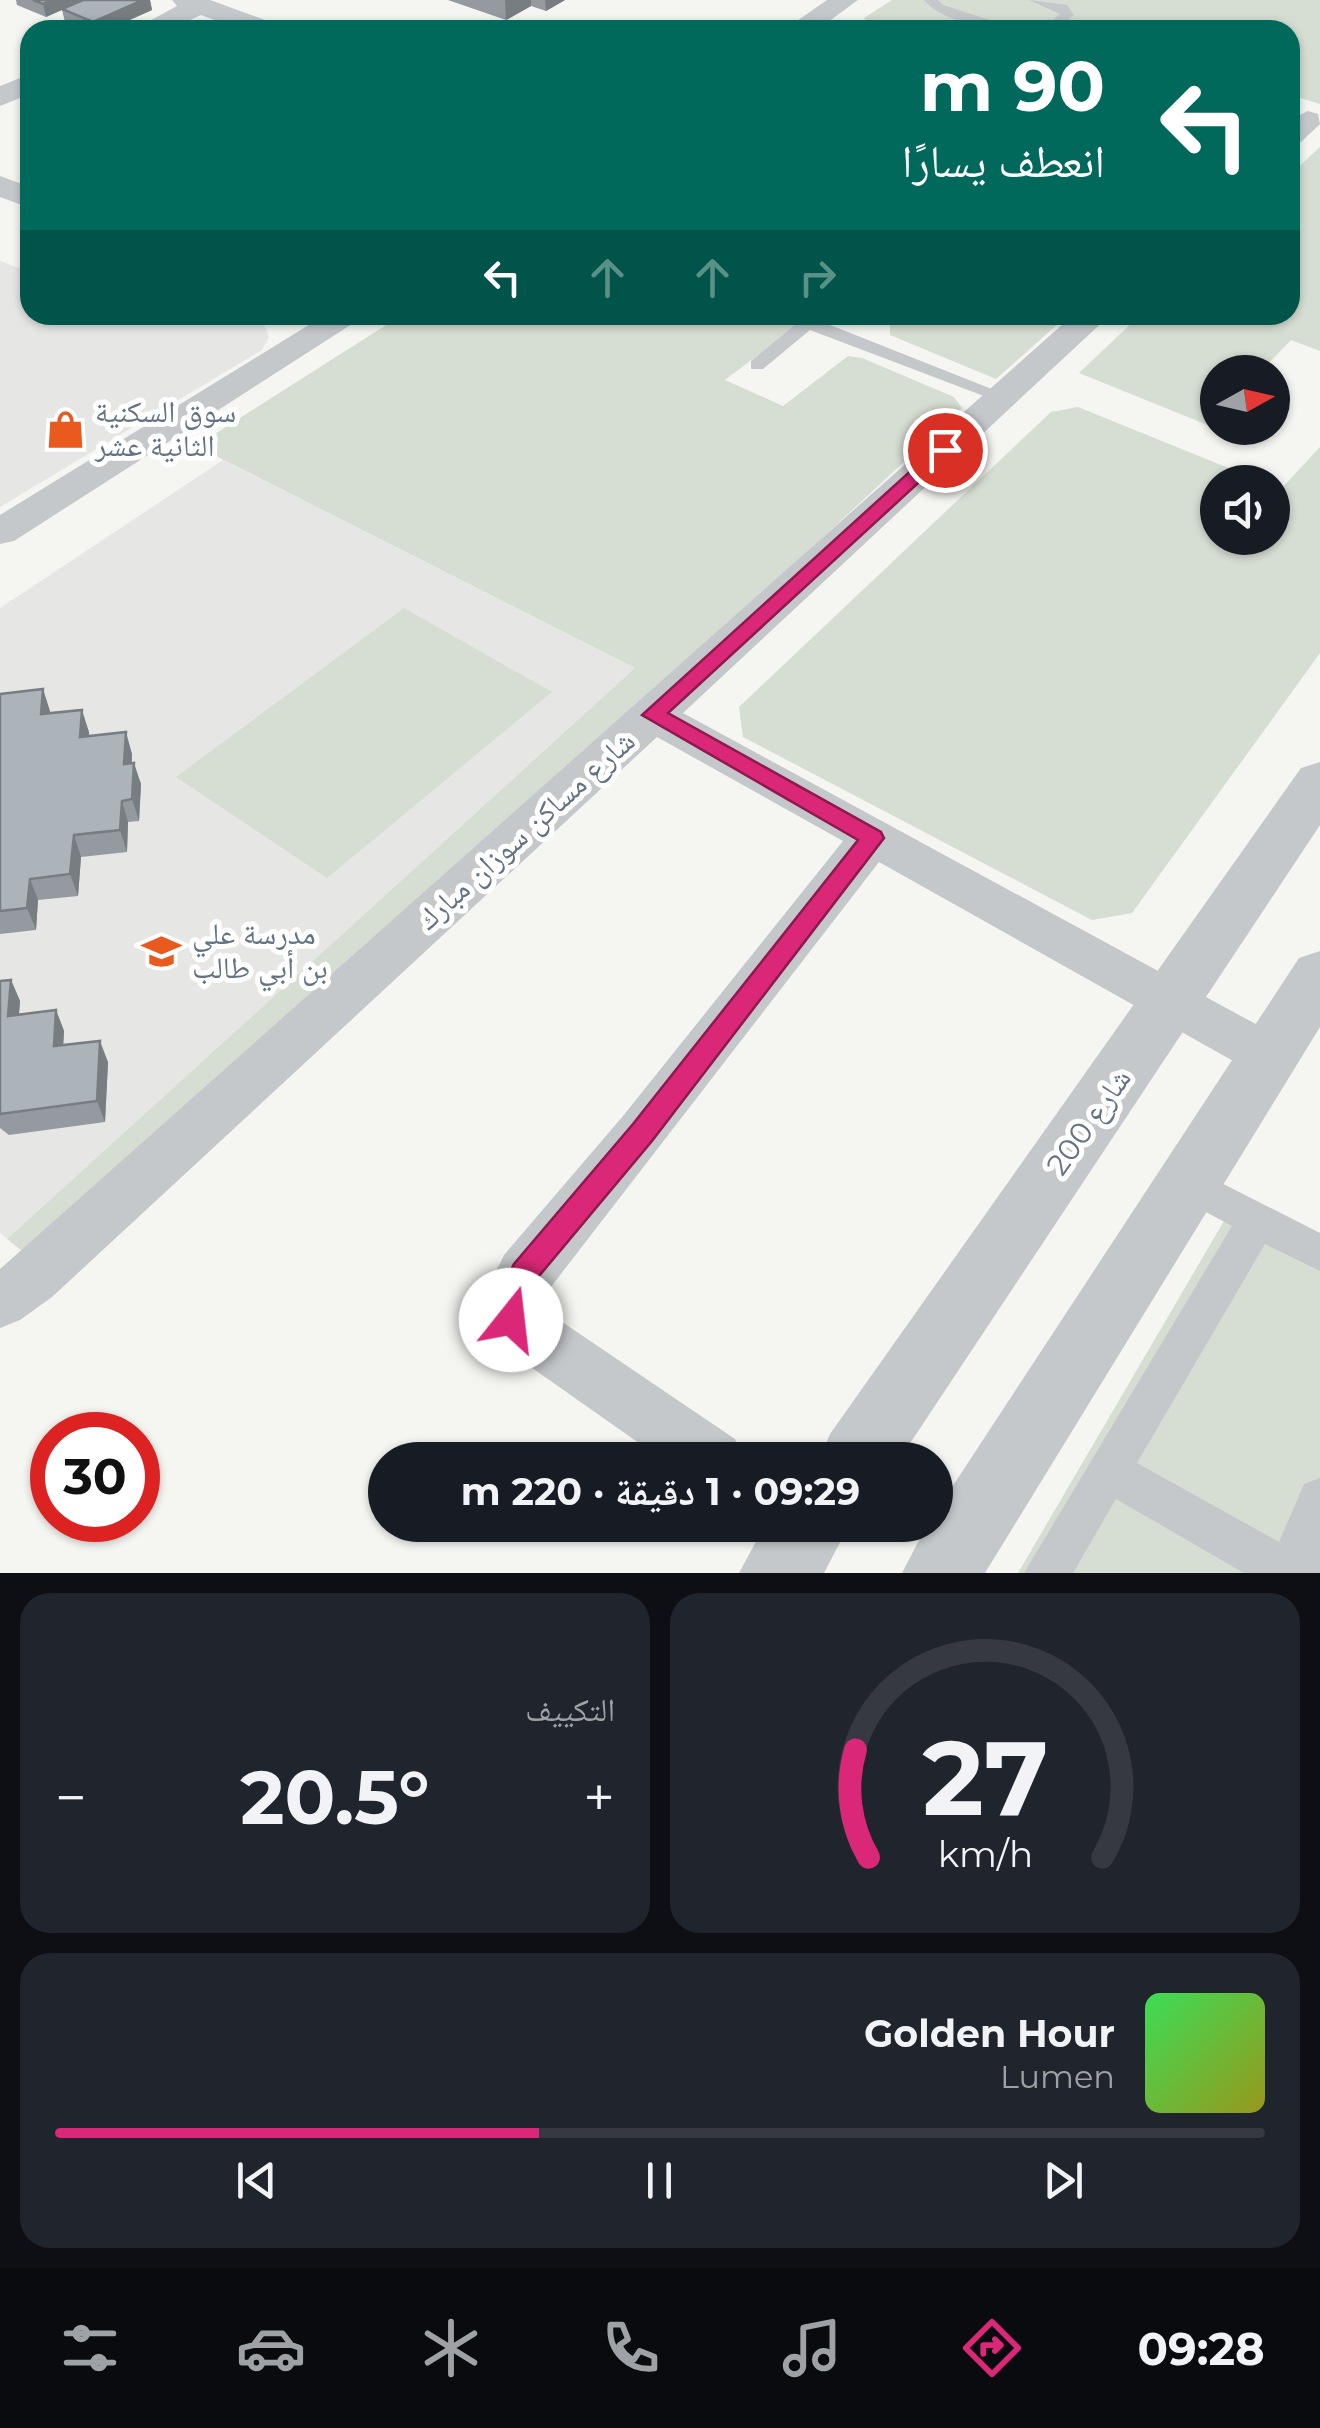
<!DOCTYPE html>
<html lang="ar">
<head>
<meta charset="utf-8">
<style>
	:root { --surface:#171b24; --page:#20242c; --text:#f1f3f6; --muted:#9ea1a6; --line:#363941; --accent:#db2777 }
	body { margin:0; font-family:Montserrat,"Noto Naskh Arabic",sans-serif; background:var(--page); color:var(--text); direction:rtl; height:100vh; display:flex; flex-direction:column; font-size:38px; white-space:nowrap }
	* { box-sizing:border-box; margin:0 }
	p { font-size:32px; color:var(--muted) }
	.icon { flex:none; width:55px; height:55px; fill:none; stroke:currentColor; stroke-width:2; stroke-linecap:round; stroke-linejoin:round }
	.map { position:relative; height:1573px; overflow:hidden; direction:ltr }
	.sheet { display:flex; flex-direction:column; gap:20px; padding:20px; background:#0d0f14; flex:1 }
	.sheet>* { flex:none }
	.banner { position:absolute; left:20px; top:20px; width:1280px; height:305px; border-radius:30px; box-shadow:0 2px 8px #0004; direction:rtl; background:#00695c; color:#fff; overflow:hidden }
	.needle { width:65px; rotate:82deg }
	.tools { position:absolute; left:1200px; top:355px; display:grid; gap:20px }
	.tools a { display:grid; place-items:center; width:90px; height:90px; border-radius:50%; background:var(--surface); box-shadow:0 2px 8px #0004; font-size:50px }
	.speed { position:absolute; left:30px; top:1412px; display:flex; gap:20px; font-size:50px; font-weight:700; text-align:center }
	.speed>* { display:grid; place-content:center; width:130px; height:130px; border-radius:50%; background:var(--surface); box-shadow:0 2px 8px #0004; line-height:1 }
	.speed .limit { border:15px solid #d22; background:#fff; color:#111 }
	.pin { position:absolute; display:grid; place-items:center; width:85px; height:85px; color:#fff; margin:-42px; border:5px solid #fff; border-radius:50%; box-shadow:0 2px 10px #0007 }
	.me { position:absolute; width:110px; margin:-55px; rotate:16deg; stroke-linejoin:round; filter:drop-shadow(0 0 8px #0008) }
	.turn { display:flex; align-items:center; gap:35px; height:210px; padding:0 30px; font-size:45px }
	.turn .icon { width:130px; height:130px; stroke-width:2.5 }
	.turn b { display:block; font-size:70px; line-height:85px }
	.lanes { display:flex; align-items:center; height:95px; padding:0 30px; background:#0003; justify-content:center; gap:50px; direction:ltr }
	.lanes .off { opacity:.35 }
	.big { font-size:75px; font-weight:700; line-height:1.1 }
	.sheet .card { flex:1; display:flex; flex-direction:column; justify-content:center; gap:15px; min-width:0; padding:0 35px; border-radius:30px; background:var(--page) }
	.sheet .dial { align-items:center; gap:0 }
	.dial svg { height:260px; overflow:visible; fill:none; stroke:var(--line); stroke-width:7; stroke-linecap:round; text-anchor:middle }
	.dial text { fill:var(--text); stroke:none }
	.song { display:flex; align-items:center; gap:30px }
	.cover { width:120px; height:120px; border-radius:15px; background:linear-gradient(135deg,hsl(130 70% 55%),hsl(60 70% 35%)) }
	.played { height:10px; border-radius:5px; background:linear-gradient(90deg,var(--accent) 40%,var(--line) 40%) }
	.keys { display:flex; justify-content:space-around; direction:ltr }
	.heat { display:flex; justify-content:space-between; align-items:center; font-size:55px; direction:ltr }
	.sheet .tiles { flex:1; display:grid; gap:20px; grid-template-columns:1fr 1fr }
	.card:last-child { grid-column:span 2 }
	.trip { position:absolute; left:368px; top:1442px; width:585px; height:100px; border-radius:50px; background:var(--surface); box-shadow:0 2px 8px #0004; font-weight:700; line-height:100px; text-align:center; direction:rtl }
	.menu { display:flex; height:160px; justify-content:space-around; align-items:center; background:#090b0e; color:var(--muted) }
	.menu .icon { width:70px; height:70px }
	.menu .active { color:var(--accent) }
	.menu b { font-size:45px; color:var(--text) }
	.map>svg:first-child { display:block }
	.built { fill:#e6e7e5 }
	.green { fill:#d6ddd2 }
	.lines { fill:none; stroke-linecap:round; stroke-linejoin:round }
	.service { fill:#c5c8cb; fill-rule:evenodd }
	.pedestrian { fill:#c5c8cb; fill-rule:evenodd }
	.minor { fill:#c5c8cb; fill-rule:evenodd }
	.tertiary { fill:#c5c8cb; fill-rule:evenodd }
	.wall { fill:#949a9f }
	.shaded-wall { fill:#787d82 }
	.building { fill:#acb3b9; stroke:#787d82; stroke-width:2.5 }
	.route { fill:#db2777; stroke:#8e194d; stroke-width:2.5 }
	.labels { text-anchor:middle; stroke-width:10; stroke-linejoin:round; paint-order:stroke }
	.poi-label { font-size:30px; fill:#637384; stroke:#fff; text-anchor:start }
	.street-label { font-size:30px; fill:#637384; stroke:#fff }
</style>
</head>
<body>
<div class="map">
<svg width="1320" height="1573" viewBox="0 0 1320 1573">
	<rect width="100%" height="100%" fill="#f5f5f1"/>
	<path class="built" d="M 0,261 L 30,272 L 30,315 L 250,315 L 263,321 L 269,337 L 262,350 L 0,507 Z
		M 223,460 L 635,668 L 7,1239 L 0,1233 L 0,608 Z"/>
	<path class="green" d="M 892,0 L 1320,0 L 1320,104 L 1290,95 L 1290,30 L 870,30 L 864,18 Z
		M 1320,147 L 1320,351 L 1291,340 L 1260,372 L 1218,372 L 1217,418 L 1210,426 L 1079,373 L 1140,315 L 1290,315 L 1290,175 Z
		M 402,315 L 811,315 L 725,380 L 783,406 L 848,356 L 862,358 L 954,397 L 962,408 L 40,1265 L 7,1239 L 635,668 L 196,446 Z
		M 903,315 L 1068,315 L 996,379 L 890,335 L 890,325 Z
		M 1078,407 L 1263,482 L 1218,482 L 1218,538 L 1272,538 L 1273,487 L 1281,489 L 1320,447 L 1320,653 L 1132,913 L 1092,920 L 743,737 L 739,707 L 1051,412 Z
		M 404,608 L 552,692 L 327,878 L 176,777 Z
		M 1231,1209 L 1320,1259 L 1320,1573 L 1018,1573 Z"/>
	<g class="lines">
		<path class="service" d="M 924,0 L 938,0 L 943,5 L 1021,30 C 993,30 943,23 924,0 Z
			M 1029,0 L 1067,5 L 1074,15 L 1056,30 L 1040,30 L 1060,14 Z
			M 807,315 L 825,315 L 820,321 L 1012,397 L 1009,401 L 997,401 L 810,330 L 763,369 L 751,369 L 751,361 Z"/>
		<path class="pedestrian" d="M 1188,1166 L 1320,1233 L 1320,1271 L 1265,1244 L 1137,1463 L 1279,1542 L 1304,1484 L 1320,1478 L 1320,1573 L 1244,1573 L 1116,1499 L 1073,1573 L 1024,1573 L 1232,1226 L 1174,1195 L 1168,1183 L 1174,1171 Z"/>
		<path class="minor" d="M 172,0 L 210,0 L 276,24 L 280,30 L 241,30 L 201,15 L 169,30 L 133,30 L 177,6 Z
			M 827,0 L 858,0 L 817,30 L 784,30 Z
			M 30,74 L 30,94 L 0,106 L 0,86 Z
			M 1308,111 L 1318,114 L 1320,124 L 1301,142 L 1290,145 L 1290,120 Z
			M 0,176 L 30,187 L 30,208 L 0,197 Z
			M 325,315 L 366,315 L 14,541 L 0,544 L 0,515 Z
			M 1073,315 L 1110,315 L 683,713 L 1287,1041 L 1295,1056 L 1287,1071 L 1269,1077 L 1251,1071 L 879,862 L 540,1301 L 540,1307 L 735,1439 L 744,1460 L 663,1460 L 491,1339 L 482,1320 L 482,1301 L 504,1255 L 623,1116 L 843,841 L 657,737 L 52,1297 L 20,1320 L 0,1328 L 0,1269 Z"/>
		<path class="tertiary" d="M 1320,762 L 1320,825 L 899,1460 L 819,1460 L 830,1434 L 1301,768 Z
			M 1320,951 L 1320,1027 L 985,1573 L 902,1573 L 927,1525 L 935,1525 L 935,1513 L 1299,958 Z
			M 765,1525 L 849,1525 L 824,1573 L 739,1573 Z"/>
	</g>
	<path class="wall" d="M 16,0 L 150,0 L 152,10 L 107,30 L 84,30 L 65,22 L 62,10 L 46,17 L 17,5 Z
		M 448,0 L 565,0 L 546,11 L 531,6 L 506,20 Z
		M 43,689 L 50,713 L 89,732 L 89,736 L 132,754 L 132,763 L 141,784 L 139,821 L 128,822 L 127,852 L 81,857 L 78,896 L 38,900 L 36,930 L 0,934 L 0,694 Z
		M 11,980 L 20,1001 L 19,1014 L 56,1010 L 64,1031 L 63,1045 L 108,1062 L 105,1122 L 9,1135 L 0,1128 L 0,981 Z"/>
	<path class="shaded-wall" d="M 52,0 L 84,0 L 46,17 L 43,4 Z
		M 143,0 L 150,0 L 152,10 L 107,30 L 95,30 L 93,22 Z
		M 505,0 L 531,0 L 531,6 L 506,20 Z
		M 545,0 L 565,0 L 546,11 Z
		M 43,689 L 50,711 L 48,736 L 41,714 Z
		M 82,710 L 89,732 L 87,759 L 80,737 Z
		M 126,732 L 132,754 L 130,786 L 124,764 Z
		M 134,763 L 141,784 L 139,821 L 132,799 Z
		M 122,801 L 128,822 L 127,852 L 120,830 Z
		M 74,835 L 81,857 L 78,896 L 70,874 Z
		M 30,879 L 38,900 L 36,930 L 27,908 Z
		M 11,980 L 20,1001 L 17,1037 L 8,1016 Z
		M 56,1010 L 64,1031 L 62,1068 L 54,1046 Z
		M 100,1041 L 108,1062 L 105,1122 L 97,1101 Z"/>
	<path class="building" d="M 33,0 L 52,0 L 43,4 Z
		M 83,0 L 143,0 L 93,22 L 62,9 Z
		M 43,689 L 41,714 L 82,710 L 80,737 L 126,732 L 124,764 L 134,763 L 132,799 L 122,801 L 120,830 L 74,835 L 70,874 L 30,879 L 27,908 L 0,911 L 0,694 Z
		M 11,980 L 8,1016 L 56,1010 L 54,1046 L 100,1041 L 97,1101 L 0,1114 L 0,981 Z"/>
	<path class="route" d="M 938,446 L 954,450 L 668,713 L 881,832 L 884,838 L 652,1141 L 534,1282 L 521,1329 L 511,1333 L 501,1329 L 497,1301 L 514,1264 L 633,1124 L 858,840 L 642,715 Z"/>
	<defs>
		<symbol id="shop-bare" viewBox="-9 -9 18 18"><path d="M-5-2.5h2.3a2.7 3.5 0 0 1 5.4 0H5L5.5 6h-11ZM-1.5-2.5h3a1.5 2.3 0 0 0-3 0Z" fill="#e95a1e" stroke="#fff" stroke-width="2.5" paint-order="stroke"/></symbol>
		<symbol id="school-bare" viewBox="-9 -9 18 18"><path d="M0-5L7-2L0 1L-7-2ZM-4 1L0 2.5L4 1V4Q0 6-4 4Z" fill="#e95a1e" stroke="#fff" stroke-width="2.5" paint-order="stroke"/></symbol>
	</defs>
	<g fill-rule="evenodd">
		<use href="#shop-bare" x="38" y="402" width="55" height="55"/>
		<use href="#school-bare" x="134" y="924" width="55" height="55"/>
	</g>
	<g class="labels">
		<g class="poi-label">
			<text x="95" y="422">سوق السكنية<tspan x="95" dy="34">الثانية عشر</tspan></text>
			<text x="192" y="944">مدرسة علي<tspan x="192" dy="34">بن أبي طالب</tspan></text>
		</g>
		<g class="street-label">
			<text transform="translate(526 830) rotate(-42)" y="10">شارع مساكن سوزان مبارك</text>
			<text transform="translate(1089 1122) rotate(-55)" y="10">شارع 200</text>
		</g>
	</g>
</svg>
<div class="tools">
<a><svg class="needle" viewBox="-14 -14 28 28"><path d="M0-13l5 13h-10z" fill="#e53935"/><path d="M0 13l5-13h-10z" fill="#9ea1a6"/></svg></a>
<a><svg class="icon" aria-label="sound" viewBox="0 0 24 24"><path d="M4 9h4l5-4v14l-5-4H4zM17 9q2 3 0 6"/></svg></a>
</div>
<div class="speed"><div class="limit">30</div></div>
<div class="pin" style="left:945px;top:450px;background:#d93025"><svg class="icon" aria-label="arrive" viewBox="0 0 24 24"><path d="M6 21V4h12l-3 4 3 4H6"/></svg></div>
<svg class="me" style="left:511px;top:1320px" viewBox="-20 -20 40 40"><circle r="19" fill="#fff"/><path d="M0-13L10 11 0 6-10 11z" fill="#db2777"/></svg>
<div class="trip">09:29 · 1 دقيقة · 220 m</div>
<div class="banner">
<div class="turn"><svg class="icon" aria-label="left" viewBox="0 0 24 24"><path d="M17 20v-9H6M10 6l-5 5 5 5"/></svg><div><b>90 m</b>انعطف يسارًا</div></div>
<div class="lanes"><svg class="icon" aria-label="left" viewBox="0 0 24 24"><path d="M17 20v-9H6M10 6l-5 5 5 5"/></svg><svg class="icon off" aria-label="ahead" viewBox="0 0 24 24"><path d="M12 20V5M6 11l6-6 6 6"/></svg><svg class="icon off" aria-label="ahead" viewBox="0 0 24 24"><path d="M12 20V5M6 11l6-6 6 6"/></svg><svg class="icon off" aria-label="right" viewBox="0 0 24 24"><path d="M7 20v-9h11M14 6l5 5-5 5"/></svg></div>
</div>
</div>
<section class="sheet">
<div class="tiles">
<div class="card dial"><svg viewBox="0 0 100 80">
<path d="M14 69A42 42 0 1 1 86 69"/>
<path d="M14 69A42 42 0 0 1 10 36" stroke="#db2777"/>
<text x="50" y="56" font-size="32" font-weight="700">27</text>
<text x="50" y="72" font-size="11">km/h</text>
</svg></div>
<div class="card"><p>التكييف</p>
<div class="heat"><a>−</a><b class="big">20.5°</b><a>+</a></div>
</div>
<div class="card">
<div class="song"><i class="cover"></i><div><b>Golden Hour</b><p>Lumen</p></div></div>
<div class="played"></div>
<div class="keys"><svg class="icon" aria-label="previous" viewBox="0 0 24 24"><path d="M18 5L8 12l10 7zM5 5v14"/></svg><svg class="icon" aria-label="pause" viewBox="0 0 24 24"><path d="M8 5v14M16 5v14"/></svg><svg class="icon" aria-label="next" viewBox="0 0 24 24"><path d="M6 5l10 7-10 7zM19 5v14"/></svg></div>
</div>
</div>
</section>
<nav class="menu">
<b>09:28</b>
<svg class="icon active" aria-label="directions" viewBox="0 0 24 24"><path d="M12 3l9 9-9 9-9-9zM9 14v-3h6M13 9l2 2-2 2"/></svg>
<svg class="icon" aria-label="music" viewBox="0 0 24 24"><path d="M9 18V5l10-2v13"/><circle cx="6" cy="18" r="3"/><circle cx="16" cy="16" r="3"/></svg>
<svg class="icon" aria-label="phone" viewBox="0 0 24 24"><path d="M5 4h4l2 5-3 2q2 4 5 5l2-3 5 2v4C11 20 4 13 5 4z"/></svg>
<svg class="icon" aria-label="climate" viewBox="0 0 24 24"><path d="M12 3v18M4 7l16 10M4 17L20 7"/></svg>
<svg class="icon" aria-label="car" viewBox="0 0 24 24"><path d="M5 17H2v-5l4-1 3-4h7l3 4 3 1v5h-3M9 17h6M6 11h13"/><circle cx="7" cy="17" r="2"/><circle cx="17" cy="17" r="2"/></svg>
<svg class="icon" aria-label="filters" viewBox="0 0 24 24"><path d="M4 7h16M4 17h16"/><circle cx="9" cy="7" r="2"/><circle cx="15" cy="17" r="2"/></svg>
</nav>
</body>
</html>
